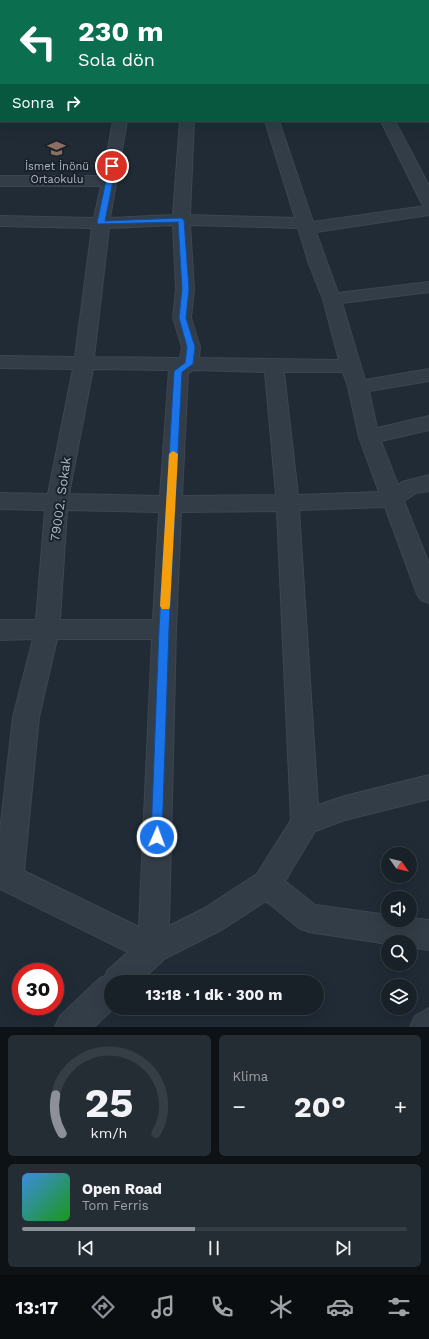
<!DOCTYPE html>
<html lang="tr">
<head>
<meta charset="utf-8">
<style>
	:root { --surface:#182028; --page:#252d34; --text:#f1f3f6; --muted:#9fa3a8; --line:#363e45; --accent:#8c9099 }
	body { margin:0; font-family:"Work Sans",sans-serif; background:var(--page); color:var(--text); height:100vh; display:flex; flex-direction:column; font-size:15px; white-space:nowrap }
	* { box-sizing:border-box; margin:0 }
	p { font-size:13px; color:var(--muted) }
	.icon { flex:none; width:22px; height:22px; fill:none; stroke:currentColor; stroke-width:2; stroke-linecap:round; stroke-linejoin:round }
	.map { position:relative; height:1027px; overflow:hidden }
	.sheet { display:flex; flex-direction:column; gap:8px; padding:8px; background:#0d1216; flex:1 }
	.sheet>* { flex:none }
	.hud { position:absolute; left:0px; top:0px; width:429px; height:122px; box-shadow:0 4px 16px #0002,0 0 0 1px var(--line); background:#0b6e4f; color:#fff; overflow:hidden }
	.needle { width:26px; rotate:124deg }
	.fabs { position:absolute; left:381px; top:847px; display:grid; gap:8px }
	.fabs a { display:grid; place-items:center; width:36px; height:36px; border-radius:50%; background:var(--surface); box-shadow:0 4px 16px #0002,0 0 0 1px var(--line); font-size:20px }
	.speed { position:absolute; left:12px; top:963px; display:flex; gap:8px; font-size:20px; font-weight:700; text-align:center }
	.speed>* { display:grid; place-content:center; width:52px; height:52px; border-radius:50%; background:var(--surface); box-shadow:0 4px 16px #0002,0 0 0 1px var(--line); line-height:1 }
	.speed .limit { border:6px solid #d22; background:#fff; color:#111 }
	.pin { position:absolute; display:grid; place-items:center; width:34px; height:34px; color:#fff; margin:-17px; border:2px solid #fff; border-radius:50%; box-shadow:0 1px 4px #0007 }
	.me { position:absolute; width:44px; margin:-22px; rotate:2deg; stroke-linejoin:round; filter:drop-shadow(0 0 3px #0008) }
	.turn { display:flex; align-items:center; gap:14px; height:84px; padding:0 12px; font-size:18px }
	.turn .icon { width:52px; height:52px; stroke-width:2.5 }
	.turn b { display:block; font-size:28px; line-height:34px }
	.then { display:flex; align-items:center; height:38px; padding:0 12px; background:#0003; gap:8px; font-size:15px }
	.big { font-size:30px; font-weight:700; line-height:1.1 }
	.sheet .tile { flex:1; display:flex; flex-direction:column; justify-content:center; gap:6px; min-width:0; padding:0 14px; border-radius:6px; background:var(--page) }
	.sheet .dial { align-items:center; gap:0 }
	.dial svg { height:104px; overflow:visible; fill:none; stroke:var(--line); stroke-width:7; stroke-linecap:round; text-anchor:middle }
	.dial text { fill:var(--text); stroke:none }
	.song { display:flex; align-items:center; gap:12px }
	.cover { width:48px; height:48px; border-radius:6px; background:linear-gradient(135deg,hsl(210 70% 55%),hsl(120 70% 35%)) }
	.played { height:4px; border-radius:2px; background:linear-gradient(90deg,var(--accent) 45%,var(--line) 45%) }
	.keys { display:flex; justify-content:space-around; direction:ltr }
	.heat { display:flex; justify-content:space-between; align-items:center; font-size:22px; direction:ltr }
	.sheet .tiles { flex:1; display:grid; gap:8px; grid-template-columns:1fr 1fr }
	.tile:last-child { grid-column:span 2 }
	.trip { position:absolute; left:104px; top:975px; width:220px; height:40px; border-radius:20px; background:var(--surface); box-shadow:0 4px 16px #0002,0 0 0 1px var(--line); font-weight:700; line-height:40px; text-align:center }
	.tab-bar { display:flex; height:64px; justify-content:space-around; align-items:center; background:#0a0d10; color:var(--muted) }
	.tab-bar .icon { width:28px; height:28px }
	.tab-bar .on { color:var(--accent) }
	.tab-bar b { font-size:18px; color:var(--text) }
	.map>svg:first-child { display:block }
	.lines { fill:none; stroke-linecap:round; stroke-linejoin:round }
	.minor-casing { stroke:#3d4650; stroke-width:2 }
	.minor { fill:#333d47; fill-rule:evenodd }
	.route { fill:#1a73e8; stroke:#114b97 }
	.slow { fill:#f59e0b }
	.labels { text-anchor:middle; stroke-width:4; stroke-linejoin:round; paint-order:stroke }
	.far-poi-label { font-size:11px; fill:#aeb8c4; stroke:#19222b }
	.street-label { font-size:13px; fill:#aeb8c4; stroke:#19222b }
</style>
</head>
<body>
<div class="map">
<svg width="429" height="1027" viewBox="0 0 429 1027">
	<rect width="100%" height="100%" fill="#202b36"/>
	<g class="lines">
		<defs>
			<path id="minor" d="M 63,0 L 75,0 L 75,1 L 63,1 Z
				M 128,0 L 140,0 L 140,1 L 128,1 Z
				M 335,0 L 347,0 L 347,1 L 335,1 Z
				M 0,6 L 1,6 L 0,17 Z
				M 428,25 L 429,25 L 429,33 L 428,33 Z
				M 0,60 L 1,60 L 0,71 Z
				M 428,62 L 429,62 L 429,70 L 428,70 Z
				M 0,107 L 1,107 L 1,115 L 0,115 Z
				M 113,121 L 127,121 L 110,218 L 173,215 L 180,121 L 194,121 L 190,215 L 295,218 L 265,121 L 279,121 L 313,222 L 425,206 L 421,202 L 381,121 L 395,121 L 429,186 L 429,215 L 316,232 L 338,293 L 429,282 L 429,292 L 342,303 L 365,380 L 429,369 L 429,381 L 369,391 L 377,428 L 429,416 L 429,430 L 381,441 L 398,485 L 402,482 L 429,475 L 429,491 L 416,493 L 404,501 L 429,564 L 429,603 L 421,600 L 417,594 L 385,507 L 299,510 L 318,805 L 345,796 L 429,775 L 429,799 L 345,820 L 315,831 L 285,881 L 315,905 L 388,915 L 388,920 L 410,920 L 410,918 L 429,920 L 429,950 L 410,947 L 410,942 L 388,942 L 388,944 L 309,932 L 299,928 L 266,901 L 223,929 L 164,959 L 140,982 L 111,982 L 111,1008 L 114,1008 L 94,1027 L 55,1027 L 60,1016 L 100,978 L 105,976 L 107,971 L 128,952 L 0,889 L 0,831 L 13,717 L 33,639 L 0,640 L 0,620 L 36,620 L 45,510 L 0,509 L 0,493 L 48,494 L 73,369 L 0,368 L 0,356 L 75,357 L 92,228 L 0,226 L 0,216 L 94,218 L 101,186 L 0,186 L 0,176 L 103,176 ZM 173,225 L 176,289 L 173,318 L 182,347 L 180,358 L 94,357 L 109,228 ZM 190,225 L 298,228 L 309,264 L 323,299 L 339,360 L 199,358 L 200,347 L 191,318 L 194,289 ZM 93,369 L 169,370 L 160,496 L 69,494 ZM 193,370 L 265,372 L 276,495 L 182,496 L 188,374 ZM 284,372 L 343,372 L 348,387 L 359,437 L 379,492 L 298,495 ZM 67,510 L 159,512 L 153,620 L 60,620 ZM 277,511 L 291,820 L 257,874 L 203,909 L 169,926 L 176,629 L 181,512 ZM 57,639 L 152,639 L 139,927 L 24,871 L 39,717 Z
				M 429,1008 L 429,1027 L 410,1027 L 415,1016 Z"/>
		</defs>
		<use href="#minor" class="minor-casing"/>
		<use href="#minor" class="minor"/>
	</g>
	<path class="route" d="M 112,164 L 116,166 L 105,221 L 181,218 L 184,220 L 189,289 L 186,318 L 195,347 L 193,364 L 182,372 L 169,629 L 162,837 L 161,841 L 157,842 L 153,841 L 151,837 L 159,629 L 174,371 L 185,363 L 187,347 L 179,318 L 182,289 L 178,222 L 98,224 L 97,223 L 109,166 Z"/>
	<path class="slow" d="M 173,451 L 178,454 L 170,606 L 169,609 L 162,609 L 160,606 L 169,454 Z"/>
	<defs>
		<symbol id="school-bare" viewBox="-9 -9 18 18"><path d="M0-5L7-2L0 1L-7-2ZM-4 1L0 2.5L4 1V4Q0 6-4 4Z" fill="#8d6e63" stroke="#19222b" stroke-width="2.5" paint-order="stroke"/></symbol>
	</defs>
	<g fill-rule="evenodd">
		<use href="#school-bare" x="44" y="136" width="25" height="25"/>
	</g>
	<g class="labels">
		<g class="far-poi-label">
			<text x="57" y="170">İsmet İnönü<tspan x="57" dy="13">Ortaokulu</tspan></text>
		</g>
		<g class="street-label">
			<text transform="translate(60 499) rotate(-82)" y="5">79002. Sokak</text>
		</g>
	</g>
</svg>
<div class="fabs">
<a><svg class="needle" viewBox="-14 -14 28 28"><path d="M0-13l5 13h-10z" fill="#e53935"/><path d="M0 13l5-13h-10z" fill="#9fa3a8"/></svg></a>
<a><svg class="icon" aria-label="sound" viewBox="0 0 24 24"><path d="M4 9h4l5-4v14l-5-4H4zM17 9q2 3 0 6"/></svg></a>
<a><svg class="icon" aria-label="search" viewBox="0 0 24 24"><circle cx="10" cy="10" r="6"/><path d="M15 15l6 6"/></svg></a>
<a><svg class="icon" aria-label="layers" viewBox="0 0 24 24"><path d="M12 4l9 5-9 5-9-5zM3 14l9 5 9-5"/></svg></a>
</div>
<div class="speed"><div class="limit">30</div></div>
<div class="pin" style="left:112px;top:166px;background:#d93025"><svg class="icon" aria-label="arrive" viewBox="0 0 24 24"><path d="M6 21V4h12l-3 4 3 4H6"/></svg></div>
<svg class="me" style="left:157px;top:837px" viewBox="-20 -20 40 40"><circle r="17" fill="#1a73e8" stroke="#fff" stroke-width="3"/><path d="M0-11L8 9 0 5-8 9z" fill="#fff"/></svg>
<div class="trip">13:18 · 1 dk · 300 m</div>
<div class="hud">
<div class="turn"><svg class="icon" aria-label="left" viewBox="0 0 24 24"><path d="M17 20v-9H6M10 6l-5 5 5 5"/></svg><div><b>230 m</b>Sola dön</div></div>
<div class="then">Sonra<svg class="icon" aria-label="right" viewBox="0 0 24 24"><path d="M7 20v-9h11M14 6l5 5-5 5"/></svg></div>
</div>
</div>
<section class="sheet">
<div class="tiles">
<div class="tile dial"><svg viewBox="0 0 100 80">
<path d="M14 69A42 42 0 1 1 86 69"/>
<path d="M14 69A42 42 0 0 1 9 39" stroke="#8c9099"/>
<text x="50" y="56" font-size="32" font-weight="700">25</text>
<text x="50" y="72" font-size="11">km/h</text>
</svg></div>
<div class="tile"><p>Klima</p>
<div class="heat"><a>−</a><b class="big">20°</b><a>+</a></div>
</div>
<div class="tile">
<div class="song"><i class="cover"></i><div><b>Open Road</b><p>Tom Ferris</p></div></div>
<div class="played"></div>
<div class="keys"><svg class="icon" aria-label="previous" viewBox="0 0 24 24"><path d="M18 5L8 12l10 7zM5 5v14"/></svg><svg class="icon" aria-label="pause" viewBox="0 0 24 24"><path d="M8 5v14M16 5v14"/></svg><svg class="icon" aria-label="next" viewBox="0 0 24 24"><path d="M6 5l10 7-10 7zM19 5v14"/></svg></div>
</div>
</div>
</section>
<nav class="tab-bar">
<b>13:17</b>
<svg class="icon on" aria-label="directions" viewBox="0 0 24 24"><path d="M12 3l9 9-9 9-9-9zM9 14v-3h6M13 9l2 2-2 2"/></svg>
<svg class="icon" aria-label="music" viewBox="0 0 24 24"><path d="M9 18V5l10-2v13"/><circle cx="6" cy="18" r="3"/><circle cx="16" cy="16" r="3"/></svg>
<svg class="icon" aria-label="phone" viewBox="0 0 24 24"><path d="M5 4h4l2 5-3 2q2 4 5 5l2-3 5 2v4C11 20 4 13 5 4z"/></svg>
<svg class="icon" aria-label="climate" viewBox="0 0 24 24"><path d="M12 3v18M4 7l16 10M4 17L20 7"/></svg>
<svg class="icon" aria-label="car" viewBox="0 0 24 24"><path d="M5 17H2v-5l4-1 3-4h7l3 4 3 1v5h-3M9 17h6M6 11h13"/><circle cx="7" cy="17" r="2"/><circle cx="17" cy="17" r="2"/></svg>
<svg class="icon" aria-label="filters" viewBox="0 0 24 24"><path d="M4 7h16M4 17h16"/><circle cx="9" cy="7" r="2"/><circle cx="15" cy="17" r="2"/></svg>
</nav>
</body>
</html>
